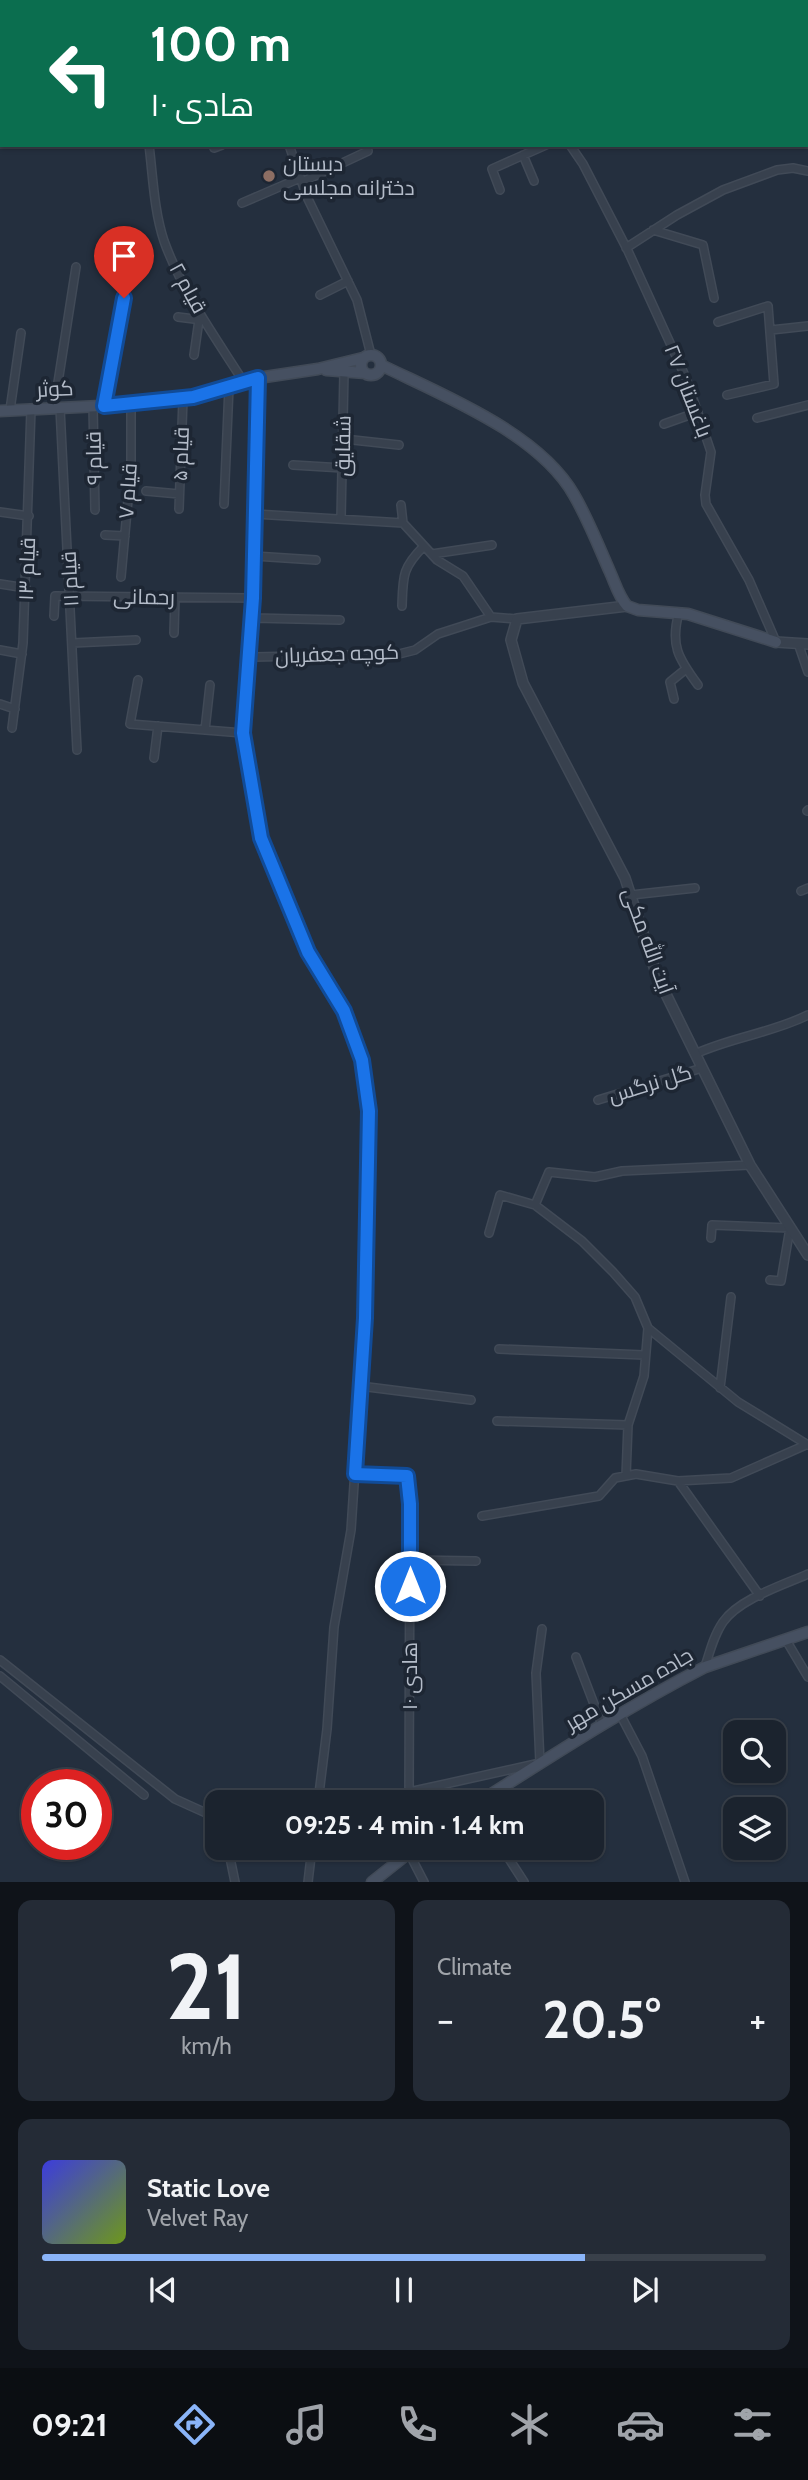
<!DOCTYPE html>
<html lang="en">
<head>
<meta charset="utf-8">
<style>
	:root { --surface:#1b232e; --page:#242b36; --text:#f1f3f6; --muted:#a0a4aa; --line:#39404a; --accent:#8ab4f8 }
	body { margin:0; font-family:Cabin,Cairo,sans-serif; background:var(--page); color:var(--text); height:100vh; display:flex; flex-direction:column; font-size:26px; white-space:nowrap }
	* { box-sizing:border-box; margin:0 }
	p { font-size:23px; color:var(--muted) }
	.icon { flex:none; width:38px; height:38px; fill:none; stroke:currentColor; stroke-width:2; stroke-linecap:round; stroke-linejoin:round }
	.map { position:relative; height:1882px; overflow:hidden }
	.panel { display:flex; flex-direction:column; gap:18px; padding:18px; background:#0f1319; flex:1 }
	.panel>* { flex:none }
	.hud { position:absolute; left:0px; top:0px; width:808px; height:147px; box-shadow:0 2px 5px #0004,0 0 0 2px var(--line); background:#0b6e4f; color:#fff; overflow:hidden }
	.tools { position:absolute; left:723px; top:1720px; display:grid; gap:14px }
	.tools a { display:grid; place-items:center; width:63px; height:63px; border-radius:14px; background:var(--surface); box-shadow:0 2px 5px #0004,0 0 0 2px var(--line); font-size:35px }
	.speed { position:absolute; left:21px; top:1769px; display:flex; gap:14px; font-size:35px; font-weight:700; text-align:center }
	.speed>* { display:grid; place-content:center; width:91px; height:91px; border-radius:50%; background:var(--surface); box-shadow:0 2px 5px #0004,0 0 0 2px var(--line); line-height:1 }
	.speed .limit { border:10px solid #d22; background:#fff; color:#111 }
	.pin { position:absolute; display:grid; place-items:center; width:60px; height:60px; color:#fff; margin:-72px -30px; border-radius:50% 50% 50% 0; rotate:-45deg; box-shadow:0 0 7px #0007 }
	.pin .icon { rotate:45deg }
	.me { position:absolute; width:77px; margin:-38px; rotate:0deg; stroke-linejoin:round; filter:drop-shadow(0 0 5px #0008) }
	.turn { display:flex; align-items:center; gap:24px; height:147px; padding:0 35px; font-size:32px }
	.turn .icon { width:91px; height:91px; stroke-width:2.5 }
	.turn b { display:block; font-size:49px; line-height:60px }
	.big { font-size:52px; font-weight:700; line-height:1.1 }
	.panel .widget { flex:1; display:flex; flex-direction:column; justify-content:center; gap:10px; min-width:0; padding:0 24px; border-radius:14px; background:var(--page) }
	.panel .dial { align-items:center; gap:0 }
	.dial b { font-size:91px; line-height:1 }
	.song { display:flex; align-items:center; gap:21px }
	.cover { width:84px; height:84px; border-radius:10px; background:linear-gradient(135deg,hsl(240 70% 55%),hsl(80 70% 35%)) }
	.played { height:7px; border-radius:4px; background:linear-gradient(90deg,var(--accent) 75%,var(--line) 75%) }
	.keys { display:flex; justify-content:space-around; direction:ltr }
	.heat { display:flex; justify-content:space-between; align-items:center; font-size:38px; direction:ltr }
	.panel .tiles { flex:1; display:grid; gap:18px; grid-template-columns:1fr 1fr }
	.widget:last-child { grid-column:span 2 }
	.trip { position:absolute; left:205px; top:1790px; width:399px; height:70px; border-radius:14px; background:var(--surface); box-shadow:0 2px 5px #0004,0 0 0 2px var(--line); font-weight:700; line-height:70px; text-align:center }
	.dock { display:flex; height:112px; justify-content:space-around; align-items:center; background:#0b0e12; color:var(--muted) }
	.dock .icon { width:49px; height:49px }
	.dock .selected { color:var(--accent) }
	.dock b { font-size:32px; color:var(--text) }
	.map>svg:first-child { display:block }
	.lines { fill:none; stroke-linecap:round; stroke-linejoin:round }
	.minor-casing { stroke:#414a57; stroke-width:10 }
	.tertiary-casing { stroke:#414a57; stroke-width:12 }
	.secondary-casing { stroke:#414a57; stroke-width:13 }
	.minor { stroke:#38414e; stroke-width:7 }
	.tertiary { stroke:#38414e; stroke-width:9 }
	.secondary { stroke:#465061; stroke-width:10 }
	.route-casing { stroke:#114b97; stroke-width:18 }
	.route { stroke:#1a73e8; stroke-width:12 }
	.education-dot { fill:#8d6e63; stroke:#1d2633; stroke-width:2.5 }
	.labels { text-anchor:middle; stroke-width:7; stroke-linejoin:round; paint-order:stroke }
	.poi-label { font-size:21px; fill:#b4bcc9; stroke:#1d2633; text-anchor:start }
	.street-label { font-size:21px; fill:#b4bcc9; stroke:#1d2633 }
</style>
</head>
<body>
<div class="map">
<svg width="808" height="1882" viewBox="0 0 808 1882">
	<rect width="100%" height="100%" fill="#242f3e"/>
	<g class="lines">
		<defs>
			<path id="minor" d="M 131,0 L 132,2
				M 503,0 L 506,2
				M 535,0 L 547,2
				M 708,0 L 712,2
				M 105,2 L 109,0
				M 203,2 L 203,0
				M 277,2 L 277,0
				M 517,2 L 523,0
				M 554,2 L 557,0
				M 807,43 L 808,43
				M 149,145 C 153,177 154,211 164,241 C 182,291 215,337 243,381
				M 289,145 L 307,197 L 357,300 L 371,355
				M 570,145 L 583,164 L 628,251 L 686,378 L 711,452 L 705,495 L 706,504 L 749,580 L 776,642
				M 214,148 L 222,145
				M 523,155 L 534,181
				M 302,182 L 368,151
				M 500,190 L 492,169 L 546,145
				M 242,203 L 300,178
				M 653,230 L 703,245 L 714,298
				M 626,248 L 677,215 L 723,190 L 777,170 L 793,168 L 808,171
				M 320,295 L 348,281
				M 178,317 L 202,320
				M 718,322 L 768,306 L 774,384 L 727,395
				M 771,330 L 808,326
				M 194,355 L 199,320
				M 258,378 L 253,598 L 243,733 L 261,838 L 308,952 L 343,1011 L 362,1060 L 369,1111 L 365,1318 L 351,1530 L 334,1627 L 327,1729 L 318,1802
				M 93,406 L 95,510
				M 104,406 L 129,271
				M 54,408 L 76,267
				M 60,408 L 77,750
				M 10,410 L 21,333
				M 757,418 L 808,405
				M 664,424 L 698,412
				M 344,439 L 399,445
				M 293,465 L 343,468
				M 146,491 L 179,494
				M 224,504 L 229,387
				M 401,505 L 403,523
				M 179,509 L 183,399
				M 0,512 L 29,516
				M 255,514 L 403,523 L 437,560 L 463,576 L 491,617
				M 341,519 L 344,372
				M 105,535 L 125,536
				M 432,554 L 492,545
				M 254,556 L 316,560
				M 121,577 L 131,467 L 131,405
				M 0,584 L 26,588
				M 402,606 C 403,576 402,568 424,546
				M 679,612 C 670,645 678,658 698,685
				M 54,616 L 55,596 L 253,598
				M 252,618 L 340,620
				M 174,633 L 175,598
				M 73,643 L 136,640
				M 798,643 L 808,672
				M 0,650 L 22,654
				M 249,657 L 399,654 L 415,650 L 438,634 L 491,617 L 517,619
				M 138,680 L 130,724 L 243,733
				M 674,699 L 670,682 L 686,669
				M 0,704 L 15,709
				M 12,728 L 23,643 L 31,409
				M 205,730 L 210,685
				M 154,758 L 158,726
				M 807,811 L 808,810
				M 801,891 L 808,888
				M 631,895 L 695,888
				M 695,1054 C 732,1037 772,1033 808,1015
				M 598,1100 L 702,1068
				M 750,1165 L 622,1171 L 595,1177 L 549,1172 L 535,1205 L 582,1241 L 613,1272 L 635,1297 L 648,1328 L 738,1402 L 808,1445
				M 489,1233 L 500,1195 L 535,1205
				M 711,1238 L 712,1225 L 790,1228 L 781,1281 L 770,1280
				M 499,1349 L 644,1355
				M 360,1386 L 471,1400
				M 720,1388 L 731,1297
				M 497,1421 L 628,1425
				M 354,1474 L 407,1476 L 410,1504 L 409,1802
				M 626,1476 L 628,1425 L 644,1376 L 648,1328
				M 678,1481 L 760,1596
				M 482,1516 L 599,1496 L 615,1478 L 636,1474 L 678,1481 L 731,1478 L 808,1444
				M 410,1560 L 476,1561
				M 786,1640 L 808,1677
				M 576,1657 L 602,1725
				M 0,1660 L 175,1799 L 206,1813 L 217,1826
				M 705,1667 C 710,1651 714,1635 723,1622 C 739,1599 783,1585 808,1574
				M 0,1676 L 144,1795
				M 620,1714 L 642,1756 L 685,1882
				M 409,1792 L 540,1763 L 536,1673 L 542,1629
				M 228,1848 L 235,1882
				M 502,1848 L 524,1882
				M 409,1853 L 424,1882
				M 308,1882 L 312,1848"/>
			<path id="tertiary" d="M 627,606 L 517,619 L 511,640 L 523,683 L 625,878 L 657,976 L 750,1165 L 808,1255
				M 776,642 L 808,644"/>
			<path id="secondary" d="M 370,0 L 376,2
				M 807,130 L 808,131
				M361 365a10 10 0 1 1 20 0a10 10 0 1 1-20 0Z
				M 381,365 C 442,395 539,433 574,495 C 588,519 599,547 610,572 C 615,583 619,597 627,606 L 638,610 L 688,614 L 776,642
				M 326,370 L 365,373
				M 0,411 L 140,404 L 193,397 L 258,378 L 318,369 L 363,358
				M 479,1802 C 553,1755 627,1707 705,1667 L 808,1632
				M 372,1882 L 415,1848"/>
		</defs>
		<use href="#minor" class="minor-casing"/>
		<use href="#tertiary" class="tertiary-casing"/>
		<use href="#secondary" class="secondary-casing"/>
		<use href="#minor" class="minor"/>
		<use href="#tertiary" class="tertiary"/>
		<use href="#secondary" class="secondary"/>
	</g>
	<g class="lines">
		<defs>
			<path id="route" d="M 124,298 L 104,406 L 193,397 L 258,378 L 253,598 L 243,733 L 261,838 L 308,952 L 344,1011 L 362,1060 L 369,1111 L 365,1318 L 355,1474 L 407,1476 L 410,1504 L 410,1586"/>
		</defs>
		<use href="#route" class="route-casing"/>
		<use href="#route" class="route"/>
	</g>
	<circle class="education-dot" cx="269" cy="176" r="7"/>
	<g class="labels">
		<g class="poi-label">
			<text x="283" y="171">دبستان<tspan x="283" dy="24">دخترانه مجلسی</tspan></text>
		</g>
		<g class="street-label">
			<text transform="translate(188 288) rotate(61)" y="7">قیام ۲</text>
			<text transform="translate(55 389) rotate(-3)" y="7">کوثر</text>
			<text transform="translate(688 391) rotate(69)" y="7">باغستان ۲۷</text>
			<text transform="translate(343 446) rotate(-89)" y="7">شقایق</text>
			<text transform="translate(181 454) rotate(-88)" y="7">قیام ۵</text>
			<text transform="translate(94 458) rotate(-91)" y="7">قیام ۹</text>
			<text transform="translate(128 491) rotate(-86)" y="7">قیام ۷</text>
			<text transform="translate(27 569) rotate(-88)" y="7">قیام ۱۳</text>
			<text transform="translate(70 579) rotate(-93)" y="7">قیام ۱۱</text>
			<text transform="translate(144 597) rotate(1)" y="7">رحمانی</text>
			<text transform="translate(337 654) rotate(-2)" y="7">کوچه جعفریان</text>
			<text transform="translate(648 941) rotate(70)" y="7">آیت الله مکی</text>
			<text transform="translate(650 1084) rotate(-17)" y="7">گل نرگس</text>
			<text transform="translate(410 1676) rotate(-90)" y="7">هادی ۱۰</text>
			<text transform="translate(629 1689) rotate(-30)" y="7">جاده مسکن مهر</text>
		</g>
	</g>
</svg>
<div class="tools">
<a><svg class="icon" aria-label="search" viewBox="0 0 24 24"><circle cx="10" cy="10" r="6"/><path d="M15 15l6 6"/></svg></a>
<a><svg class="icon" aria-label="layers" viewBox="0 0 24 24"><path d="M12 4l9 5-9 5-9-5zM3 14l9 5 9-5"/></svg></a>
</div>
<div class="speed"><div class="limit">30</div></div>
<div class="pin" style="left:124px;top:298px;background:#d93025"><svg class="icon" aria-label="arrive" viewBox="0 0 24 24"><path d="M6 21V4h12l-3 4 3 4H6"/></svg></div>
<svg class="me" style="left:410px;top:1586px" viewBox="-20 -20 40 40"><circle r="17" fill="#1a73e8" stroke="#fff" stroke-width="3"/><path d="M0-11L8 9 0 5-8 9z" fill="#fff"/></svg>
<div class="trip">09:25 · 4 min · 1.4 km</div>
<div class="hud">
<div class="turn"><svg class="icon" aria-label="left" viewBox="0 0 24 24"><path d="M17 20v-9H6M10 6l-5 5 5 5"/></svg><div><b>100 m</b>هادی ۱۰</div></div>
</div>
</div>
<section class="panel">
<div class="tiles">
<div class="widget dial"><b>21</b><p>km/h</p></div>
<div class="widget"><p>Climate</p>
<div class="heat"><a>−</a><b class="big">20.5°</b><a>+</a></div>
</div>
<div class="widget">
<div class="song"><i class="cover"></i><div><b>Static Love</b><p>Velvet Ray</p></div></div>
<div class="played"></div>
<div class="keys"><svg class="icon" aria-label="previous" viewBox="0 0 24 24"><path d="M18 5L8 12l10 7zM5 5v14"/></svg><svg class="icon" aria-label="pause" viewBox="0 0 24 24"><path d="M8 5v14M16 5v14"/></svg><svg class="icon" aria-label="next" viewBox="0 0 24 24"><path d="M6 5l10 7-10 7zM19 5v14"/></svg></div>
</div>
</div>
</section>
<nav class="dock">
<b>09:21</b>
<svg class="icon selected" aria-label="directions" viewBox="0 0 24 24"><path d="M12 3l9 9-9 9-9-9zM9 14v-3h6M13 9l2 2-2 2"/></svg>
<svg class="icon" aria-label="music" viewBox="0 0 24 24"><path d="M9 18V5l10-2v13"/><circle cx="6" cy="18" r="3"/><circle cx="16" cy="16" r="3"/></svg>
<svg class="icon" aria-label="phone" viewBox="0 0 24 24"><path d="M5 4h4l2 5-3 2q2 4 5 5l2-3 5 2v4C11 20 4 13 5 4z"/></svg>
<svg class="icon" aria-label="climate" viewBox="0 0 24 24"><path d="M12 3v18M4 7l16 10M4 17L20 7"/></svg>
<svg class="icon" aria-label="car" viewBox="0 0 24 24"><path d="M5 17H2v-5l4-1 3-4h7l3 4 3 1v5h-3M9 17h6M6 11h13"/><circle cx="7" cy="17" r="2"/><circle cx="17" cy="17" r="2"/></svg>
<svg class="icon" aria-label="filters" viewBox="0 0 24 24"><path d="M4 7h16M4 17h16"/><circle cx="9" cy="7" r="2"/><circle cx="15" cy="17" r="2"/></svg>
</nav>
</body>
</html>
